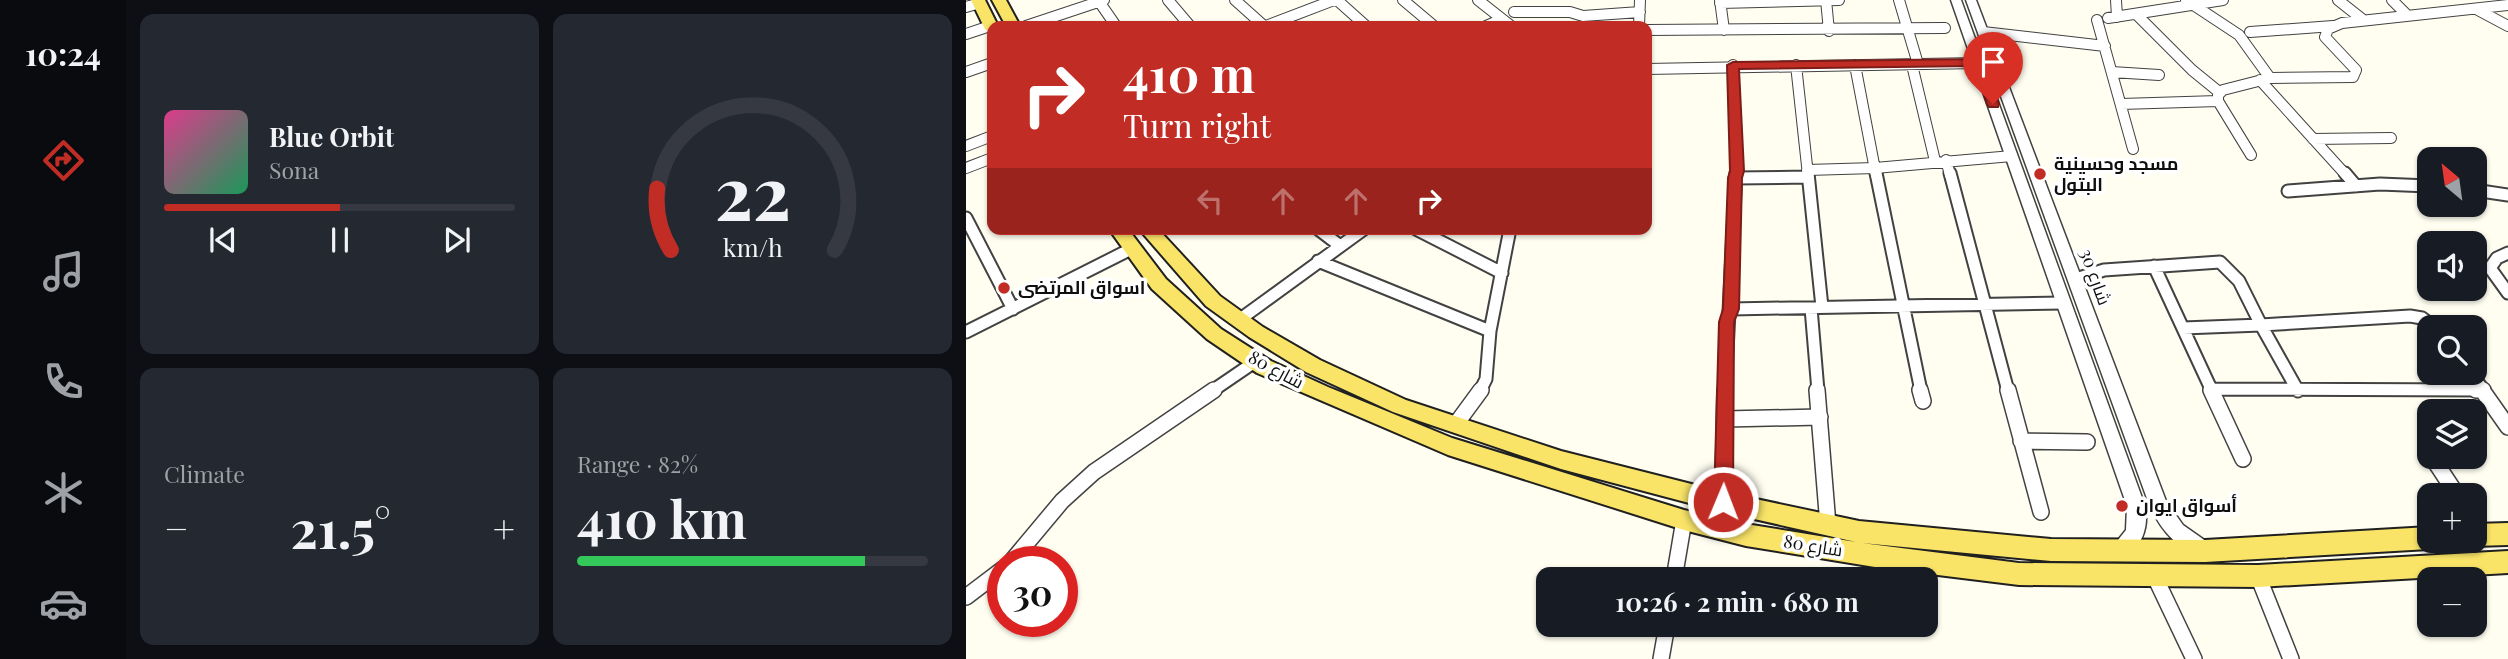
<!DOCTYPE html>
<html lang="en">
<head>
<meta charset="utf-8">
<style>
	:root { --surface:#171b24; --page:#242831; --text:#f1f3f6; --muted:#9ea1a6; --line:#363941; --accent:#c12d25 }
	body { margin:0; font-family:"Playfair Display",Cairo,serif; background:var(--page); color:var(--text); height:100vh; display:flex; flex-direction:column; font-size:26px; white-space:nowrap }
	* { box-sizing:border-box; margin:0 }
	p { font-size:23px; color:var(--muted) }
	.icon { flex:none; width:38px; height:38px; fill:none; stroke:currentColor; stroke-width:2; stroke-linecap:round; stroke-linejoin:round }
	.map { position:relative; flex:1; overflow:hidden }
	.panel { display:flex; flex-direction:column; gap:14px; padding:14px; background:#0d0f14; width:840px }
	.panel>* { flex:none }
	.guide { position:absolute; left:21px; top:21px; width:665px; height:214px; border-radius:14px; box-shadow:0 2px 5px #0004; background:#c12d25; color:#fff; overflow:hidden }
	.needle { width:46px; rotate:331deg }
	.fabs { position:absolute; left:1451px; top:147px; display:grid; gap:14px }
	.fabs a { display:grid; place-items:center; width:70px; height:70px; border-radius:14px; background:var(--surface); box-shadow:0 2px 5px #0004; font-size:35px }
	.speed { position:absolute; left:21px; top:546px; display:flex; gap:14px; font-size:35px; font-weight:700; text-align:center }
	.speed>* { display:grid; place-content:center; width:91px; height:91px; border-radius:50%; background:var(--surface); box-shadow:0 2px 5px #0004; line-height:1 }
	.speed .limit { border:10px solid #d22; background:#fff; color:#111 }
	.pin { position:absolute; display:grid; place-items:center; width:60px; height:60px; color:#fff; margin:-72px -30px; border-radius:50% 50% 50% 0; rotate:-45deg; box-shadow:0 0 7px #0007 }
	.pin .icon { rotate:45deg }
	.me { position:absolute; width:77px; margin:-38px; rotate:1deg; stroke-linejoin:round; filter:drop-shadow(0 0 5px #0008) }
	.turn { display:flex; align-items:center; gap:24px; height:147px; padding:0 21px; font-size:32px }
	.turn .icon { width:91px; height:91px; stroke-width:2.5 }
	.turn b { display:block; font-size:49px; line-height:60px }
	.lanes { display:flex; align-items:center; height:66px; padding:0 21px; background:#0003; justify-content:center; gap:35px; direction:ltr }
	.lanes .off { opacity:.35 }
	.big { font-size:52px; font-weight:700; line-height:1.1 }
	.panel .card { flex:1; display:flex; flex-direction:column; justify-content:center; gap:10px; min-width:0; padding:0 24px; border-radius:14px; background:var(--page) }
	.panel .dial { align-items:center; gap:0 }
	.dial svg { height:182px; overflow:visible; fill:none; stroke:var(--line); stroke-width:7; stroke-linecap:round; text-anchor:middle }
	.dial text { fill:var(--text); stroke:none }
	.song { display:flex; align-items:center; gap:21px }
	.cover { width:84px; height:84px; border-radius:10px; background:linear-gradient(135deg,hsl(330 70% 55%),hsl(150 70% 35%)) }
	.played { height:7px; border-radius:4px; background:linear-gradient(90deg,var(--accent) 50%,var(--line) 50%) }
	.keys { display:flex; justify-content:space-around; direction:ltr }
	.heat { display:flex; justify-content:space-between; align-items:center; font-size:38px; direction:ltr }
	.charge { height:10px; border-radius:5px; background:linear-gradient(90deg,#34c759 82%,var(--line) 0) }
	.panel .tiles { flex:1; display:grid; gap:14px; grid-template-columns:repeat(2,1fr) }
	.trip { position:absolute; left:570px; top:567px; width:402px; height:70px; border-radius:14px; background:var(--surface); box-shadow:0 2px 5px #0004; font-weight:700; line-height:70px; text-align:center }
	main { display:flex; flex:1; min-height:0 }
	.menu { display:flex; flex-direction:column; width:126px; justify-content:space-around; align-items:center; background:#090b0e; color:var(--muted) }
	.menu .icon { width:49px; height:49px }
	.menu .on { color:var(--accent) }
	.menu b { font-size:32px; color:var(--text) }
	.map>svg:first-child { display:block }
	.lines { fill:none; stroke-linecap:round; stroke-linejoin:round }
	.minor-far2-casing { stroke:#424242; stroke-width:12 }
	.minor-far1-casing { stroke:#424242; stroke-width:15 }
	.minor-casing { stroke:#424242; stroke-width:18 }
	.tertiary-casing { stroke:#424242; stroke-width:3 }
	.primary-casing { stroke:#202020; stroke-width:4 }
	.minor-far2 { stroke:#fff; stroke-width:10 }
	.minor-far1 { stroke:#fff; stroke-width:11 }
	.minor { stroke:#fff; stroke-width:15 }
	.tertiary { fill:#fff; fill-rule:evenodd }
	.primary { fill:#f9e467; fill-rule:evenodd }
	.route { fill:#c12d25; stroke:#7d1d18; stroke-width:2 }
	.poi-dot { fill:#c12d25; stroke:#fff; stroke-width:2.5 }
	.labels { text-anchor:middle; stroke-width:7; stroke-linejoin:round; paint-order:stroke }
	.poi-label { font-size:18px; font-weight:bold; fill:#0f0f0f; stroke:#fff; text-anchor:start }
	.street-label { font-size:18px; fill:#0f0f0f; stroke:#fff }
</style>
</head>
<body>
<main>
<nav class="menu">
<b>10:24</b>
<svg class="icon on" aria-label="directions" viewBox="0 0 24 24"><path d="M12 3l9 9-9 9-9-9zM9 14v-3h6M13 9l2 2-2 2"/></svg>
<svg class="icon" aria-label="music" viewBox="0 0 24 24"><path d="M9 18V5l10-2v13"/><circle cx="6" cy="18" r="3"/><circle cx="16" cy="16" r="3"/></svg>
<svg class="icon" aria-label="phone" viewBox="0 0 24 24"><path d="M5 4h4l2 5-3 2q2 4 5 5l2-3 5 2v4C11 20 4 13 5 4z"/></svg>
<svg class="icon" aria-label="climate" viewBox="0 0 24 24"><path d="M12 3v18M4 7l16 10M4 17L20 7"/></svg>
<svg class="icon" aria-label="car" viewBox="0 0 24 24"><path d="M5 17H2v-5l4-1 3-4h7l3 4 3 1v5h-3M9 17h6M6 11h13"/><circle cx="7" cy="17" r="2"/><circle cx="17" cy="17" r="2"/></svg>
</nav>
<section class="panel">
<div class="tiles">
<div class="card">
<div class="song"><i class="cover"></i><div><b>Blue Orbit</b><p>Sona</p></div></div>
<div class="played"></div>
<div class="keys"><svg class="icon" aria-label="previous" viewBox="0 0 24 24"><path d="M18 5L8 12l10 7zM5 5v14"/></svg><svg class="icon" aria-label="pause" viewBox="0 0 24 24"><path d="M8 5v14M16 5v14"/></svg><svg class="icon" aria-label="next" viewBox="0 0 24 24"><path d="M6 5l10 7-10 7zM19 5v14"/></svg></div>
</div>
<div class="card dial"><svg viewBox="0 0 100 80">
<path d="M14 69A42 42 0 1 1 86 69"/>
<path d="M14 69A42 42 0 0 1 8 42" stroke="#c12d25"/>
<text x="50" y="56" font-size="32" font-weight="700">22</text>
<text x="50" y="72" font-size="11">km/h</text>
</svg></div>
<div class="card"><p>Climate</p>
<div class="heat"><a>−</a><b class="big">21.5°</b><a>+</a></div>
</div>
<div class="card"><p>Range · 82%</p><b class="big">410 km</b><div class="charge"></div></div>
</div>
</section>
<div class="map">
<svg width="1542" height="659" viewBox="0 0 1542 659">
	<rect width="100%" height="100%" fill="#fffef1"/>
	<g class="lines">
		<defs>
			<path id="minor-far2" d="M 132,0 L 150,26
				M 202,0 L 224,26
				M 269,0 L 298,26
				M 371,0 L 400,26
				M 437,0 L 468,26
				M 512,0 L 545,26
				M 754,0 L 758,30
				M 860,0 L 863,31
				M 933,0 L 952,64
				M 1150,0 L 1151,17
				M 1220,0 L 1273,35 L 1304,78
				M 1372,0 L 1396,19
				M 1426,0 L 1441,15
				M 754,3 L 873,0
				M 0,7 L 14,3
				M 1512,10 L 1542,26
				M 548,12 L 604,12 L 617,16 L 674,12
				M 1170,14 L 1226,70 L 1253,92
				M 1142,18 L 1257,0
				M 1131,20 L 1167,149
				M 60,26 L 138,0
				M 300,26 L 368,0
				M 520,26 L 536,19
				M 673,26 L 674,0
				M 681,30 L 979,28
				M 1017,32 L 1139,46
				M 1284,32 L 1367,26
				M 0,34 L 24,26
				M 767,65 L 770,175
				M 830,65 L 842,175
				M 889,65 L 910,175
				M 946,65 L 969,161
				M 681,69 L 1012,63
				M 0,72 L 26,63
				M 1146,72 L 1193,75
				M 1294,80 L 1380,175
				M 1155,104 L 1252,101
				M 1347,139 L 1425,138
				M 0,146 L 26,136
				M 1285,155 L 1252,101 L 1252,95 L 1257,90 L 1304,78 L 1387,77 L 1390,70 L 1359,37 L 1362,29 L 1376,23 L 1542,5
				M 980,160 L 984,175
				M 0,168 L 26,158
				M 841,170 L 909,168 L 1046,156"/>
			<path id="minor-far1" d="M 842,173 L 856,307
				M 910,173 L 955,391
				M 984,173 L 1042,391
				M 1379,173 L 1390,186
				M 769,178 L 842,177
				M 1508,190 L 1542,195
				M 1322,191 L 1414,184 L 1463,186
				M 0,218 L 47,309
				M 352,229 L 373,245
				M 450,229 L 536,273
				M 1542,253 L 1531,258 L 1524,268 L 1542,293
				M 352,261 L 524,331
				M 1188,266 L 1246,391
				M 1110,279 L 1138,270 L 1254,262 L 1273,281 L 1295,325 L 1444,316 L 1456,318 L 1468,327
				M 845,308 L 852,391
				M 765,309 L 1097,303
				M 273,320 L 398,229
				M 1217,328 L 1295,325 L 1332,391
				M 0,332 L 165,249
				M 1505,373 L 1518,391
				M 1245,389 L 1517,390
				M 246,391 L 290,361
				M 514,391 L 520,379 L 524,331 L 544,229
				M 759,391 L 770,173"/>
			<path id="minor" d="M 851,390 L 862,525
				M 954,390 L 957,401
				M 1042,390 L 1075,512
				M 1245,390 L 1277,459
				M 1510,390 L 1517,390
				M 1516,390 L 1542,427
				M 759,419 L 854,417
				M 490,424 L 515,390
				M 1055,441 L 1121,442
				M 1466,457 L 1491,495
				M 757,502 L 759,390
				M 45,562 L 96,501 L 128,472 L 248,390
				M 1188,575 L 1228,659
				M 1292,576 L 1325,659
				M 708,579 L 718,520
				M 0,597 L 37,569
				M 695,659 L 701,625"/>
			<path id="tertiary" d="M 985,0 L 995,0 L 1179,506 C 1183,527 1176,550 1154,559 L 1147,556 L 1144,550 L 1160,530 L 1161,506 Z
				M 1000,0 L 1010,0 L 1200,501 L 1217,525 L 1244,544 L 1247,550 L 1244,556 L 1237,559 C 1211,549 1194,529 1183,504 Z"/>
			<path id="primary" d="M 5,0 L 19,0 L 32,26 L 26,26 L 26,33 L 19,29 Z
				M 26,0 L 40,0 L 54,26 L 40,26 Z
				M 143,229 L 162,229 L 200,279 L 255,329 L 305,361 L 362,387 L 486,438 L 718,510 L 780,524 L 890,542 L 757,512 L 595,469 L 427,412 L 340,372 L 283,337 L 240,306 L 173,229 L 192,229 L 254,296 L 297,327 L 354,360 L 440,400 L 595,451 L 757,492 L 893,521 L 1085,539 L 1239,540 L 1463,527 L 1463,541 L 1473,541 L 1471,546 L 1463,549 L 1239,562 L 1085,561 L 896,543 L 1053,563 L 1292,565 L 1542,551 L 1542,573 L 1292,587 L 1053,585 L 915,568 L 780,546 L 718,530 L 482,455 L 291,373 L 241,339 L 186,289 Z
				M 1542,523 L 1542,545 L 1508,546 L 1499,541 L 1508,541 L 1508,524 Z"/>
		</defs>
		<use href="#minor-far2" class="minor-far2-casing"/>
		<use href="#minor-far1" class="minor-far1-casing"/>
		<use href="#minor" class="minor-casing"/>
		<use href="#tertiary" class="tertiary-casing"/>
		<use href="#primary" class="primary-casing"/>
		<use href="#minor-far2" class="minor-far2"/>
		<use href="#minor-far1" class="minor-far1"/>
		<use href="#minor" class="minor"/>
		<use href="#tertiary" class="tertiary"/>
		<use href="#primary" class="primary"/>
	</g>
	<path class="route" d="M 1012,59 L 1018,62 L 1033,104 L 1032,107 L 1023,107 L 1021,104 L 1008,66 L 773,69 L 778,171 L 776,178 L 773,309 L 768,322 L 767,502 L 764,508 L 757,511 L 751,508 L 748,502 L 753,322 L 757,309 L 762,178 L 764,171 L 761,65 L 767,62 Z"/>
	<g class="poi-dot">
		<circle cx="1074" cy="174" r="7"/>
		<circle cx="38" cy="288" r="7"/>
		<circle cx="1156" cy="506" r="7"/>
	</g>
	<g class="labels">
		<g class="poi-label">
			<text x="1088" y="170">مسجد وحسينية<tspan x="1088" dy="21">البتول</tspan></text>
			<text x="52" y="294">اسواق المرتضى</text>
			<text x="1170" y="512">أسواق ايوان</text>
		</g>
		<g class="street-label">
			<text transform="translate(1129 277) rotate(70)" y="6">شارع 30</text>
			<text transform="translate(310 370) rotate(28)" y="6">شارع 80</text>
			<text transform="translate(847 546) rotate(9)" y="6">شارع 80</text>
		</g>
	</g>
</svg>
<div class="fabs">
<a><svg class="needle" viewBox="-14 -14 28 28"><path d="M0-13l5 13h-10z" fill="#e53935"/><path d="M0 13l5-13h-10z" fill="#9ea1a6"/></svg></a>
<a><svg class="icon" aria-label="sound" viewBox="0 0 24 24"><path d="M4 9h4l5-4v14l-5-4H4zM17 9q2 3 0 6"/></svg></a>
<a><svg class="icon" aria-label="search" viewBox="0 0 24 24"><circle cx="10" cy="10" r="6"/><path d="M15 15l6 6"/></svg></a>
<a><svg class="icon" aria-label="layers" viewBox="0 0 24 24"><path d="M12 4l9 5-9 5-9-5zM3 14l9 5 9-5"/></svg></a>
<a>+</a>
<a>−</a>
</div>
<div class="speed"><div class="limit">30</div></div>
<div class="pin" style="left:1027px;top:104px;background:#d93025"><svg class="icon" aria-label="arrive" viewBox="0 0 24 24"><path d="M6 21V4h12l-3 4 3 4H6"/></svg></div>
<svg class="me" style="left:757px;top:502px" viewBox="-20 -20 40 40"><circle r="17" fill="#c12d25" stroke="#fff" stroke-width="3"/><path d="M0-11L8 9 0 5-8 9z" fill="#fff"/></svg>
<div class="trip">10:26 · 2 min · 680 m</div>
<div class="guide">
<div class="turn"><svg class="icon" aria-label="right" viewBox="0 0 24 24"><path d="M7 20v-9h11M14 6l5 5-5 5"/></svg><div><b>410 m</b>Turn right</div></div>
<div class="lanes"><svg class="icon off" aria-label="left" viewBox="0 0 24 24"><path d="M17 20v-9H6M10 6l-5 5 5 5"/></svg><svg class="icon off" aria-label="ahead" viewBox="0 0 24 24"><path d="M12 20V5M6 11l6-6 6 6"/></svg><svg class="icon off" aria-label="ahead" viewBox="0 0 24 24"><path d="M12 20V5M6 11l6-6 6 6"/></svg><svg class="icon" aria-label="right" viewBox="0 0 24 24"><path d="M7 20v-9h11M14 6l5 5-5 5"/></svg></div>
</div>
</div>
</main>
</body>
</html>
